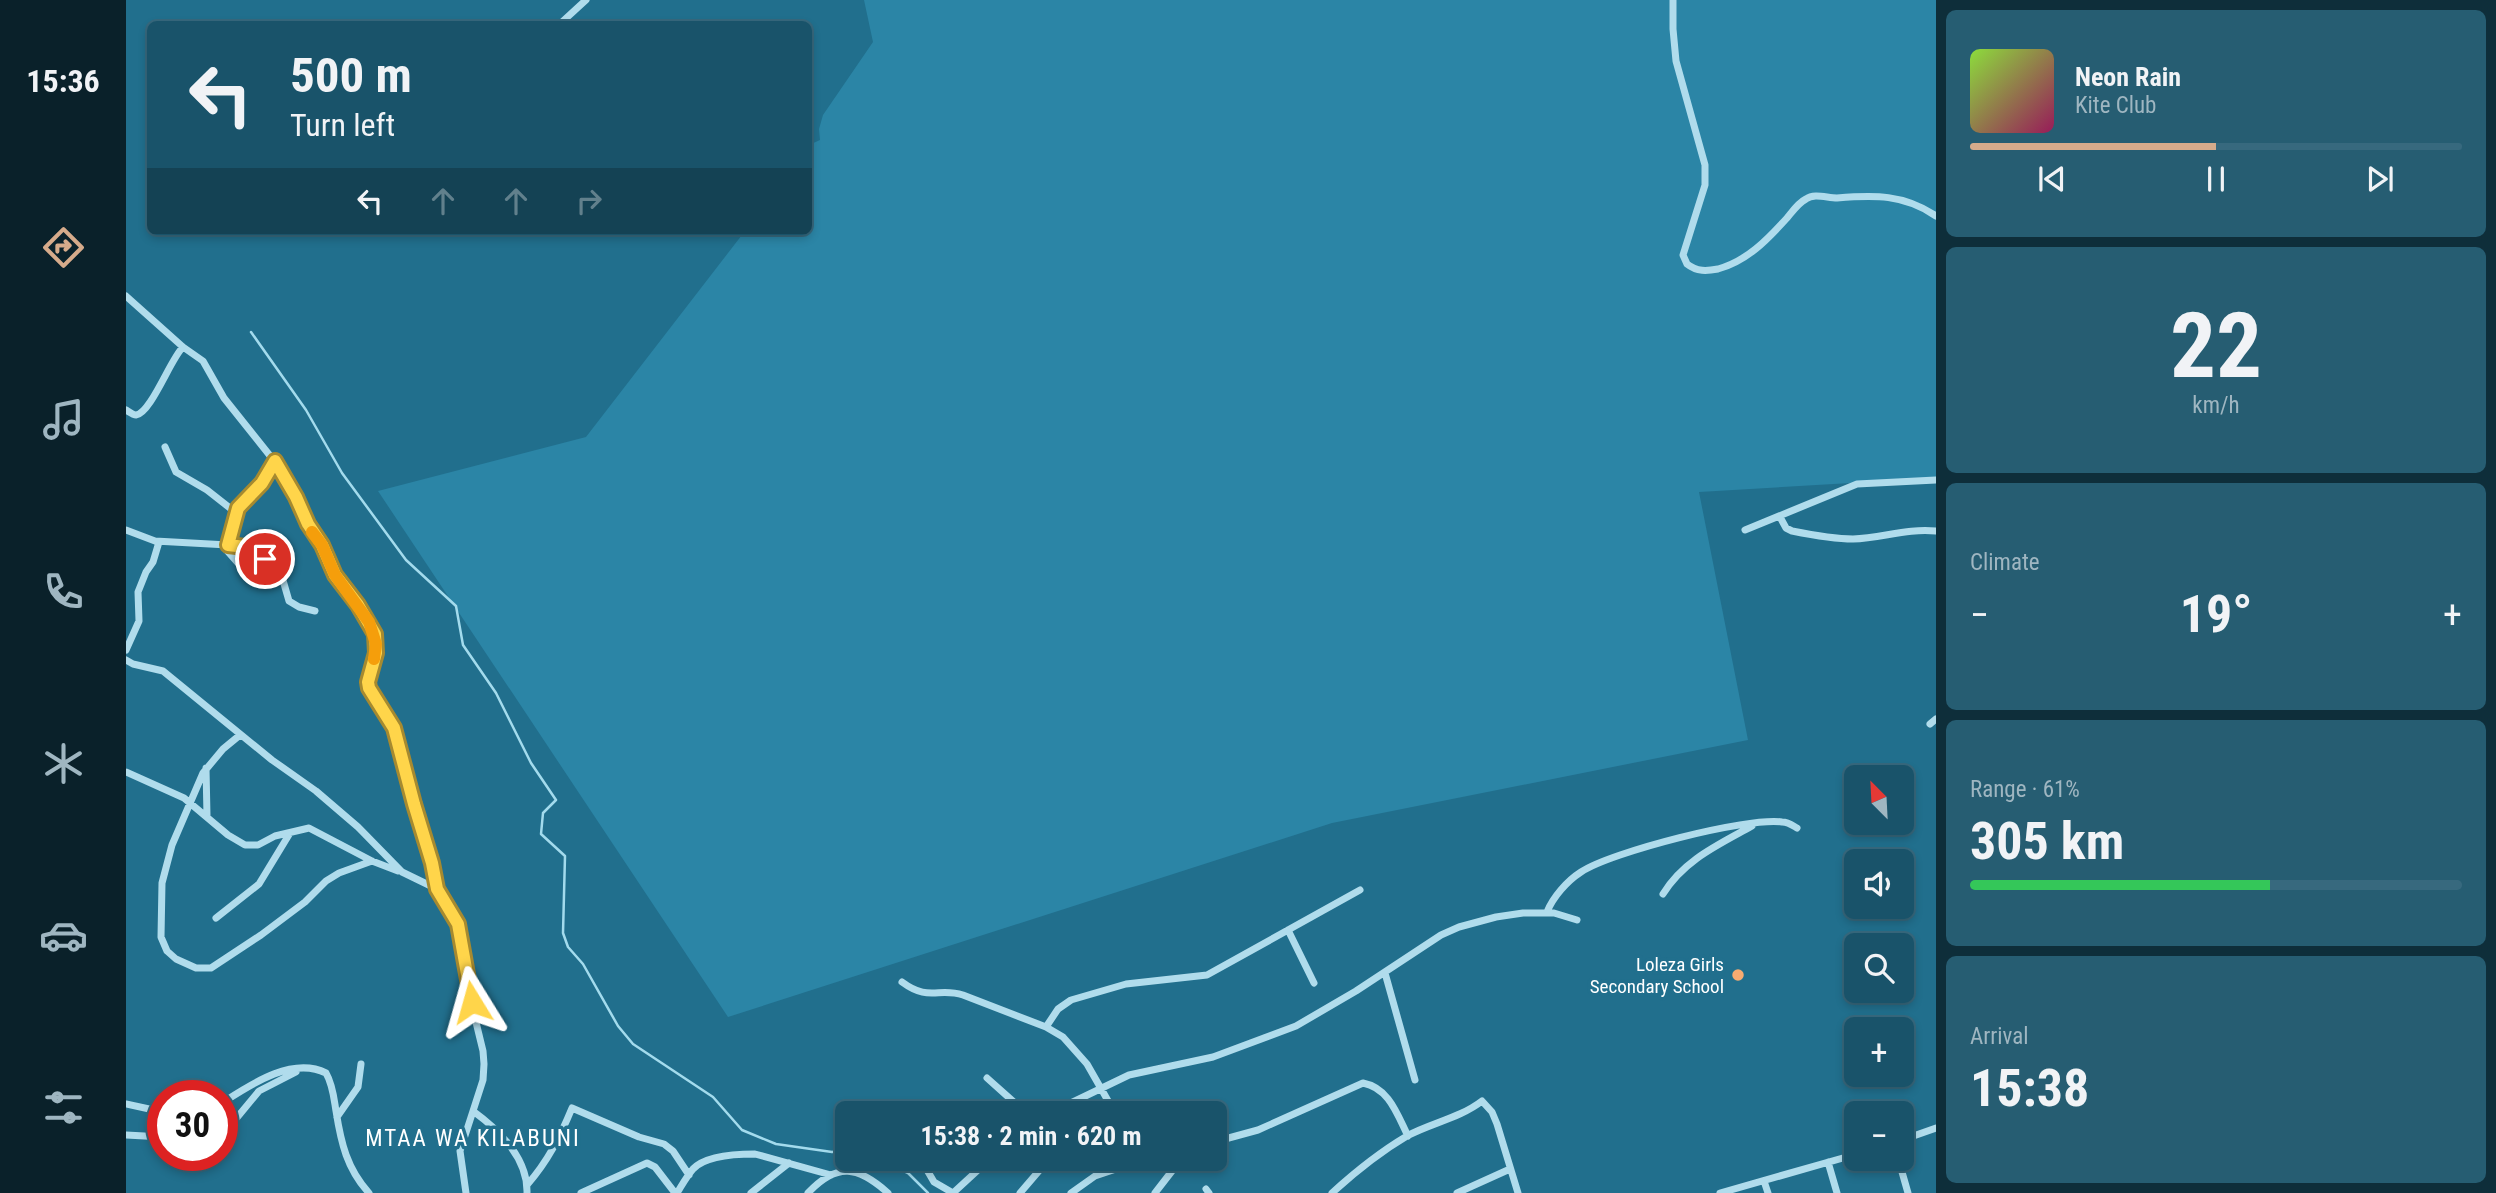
<!DOCTYPE html>
<html lang="en">
<head>
<meta charset="utf-8">
<style>
	:root { --surface:#19536a; --page:#265d72; --text:#f1f3f6; --muted:#9fb6c1; --line:#37697e; --accent:#d6ab8b }
	body { margin:0; font-family:"Roboto Condensed",sans-serif; background:var(--page); color:var(--text); height:100vh; display:flex; flex-direction:column; font-size:26px; white-space:nowrap }
	* { box-sizing:border-box; margin:0 }
	p { font-size:23px; color:var(--muted) }
	.icon { flex:none; width:38px; height:38px; fill:none; stroke:currentColor; stroke-width:2; stroke-linecap:round; stroke-linejoin:round }
	.map { position:relative; flex:1; overflow:hidden }
	.panel { display:flex; flex-direction:column; gap:10px; padding:10px; background:#0e2e3a; width:560px }
	.panel>* { flex:none }
	.banner { position:absolute; left:21px; top:21px; width:665px; height:214px; border-radius:10px; box-shadow:0 4px 10px #0003,0 0 0 2px var(--line); background:#19536a; color:var(--text); overflow:hidden }
	.needle { width:46px; rotate:336deg }
	.tools { position:absolute; left:1718px; top:765px; display:grid; gap:14px }
	.tools a { display:grid; place-items:center; width:70px; height:70px; border-radius:10px; background:var(--surface); box-shadow:0 4px 10px #0003,0 0 0 2px var(--line); font-size:35px }
	.speed { position:absolute; left:21px; top:1080px; display:flex; gap:14px; font-size:35px; font-weight:700; text-align:center }
	.speed>* { display:grid; place-content:center; width:91px; height:91px; border-radius:50%; background:var(--surface); box-shadow:0 4px 10px #0003,0 0 0 2px var(--line); line-height:1 }
	.speed .limit { border:10px solid #d22; background:#fff; color:#111 }
	.pin { position:absolute; display:grid; place-items:center; width:60px; height:60px; color:#fff; margin:-30px; border:4px solid #fff; border-radius:50%; box-shadow:0 2px 7px #0007 }
	.me { position:absolute; width:77px; margin:-38px; rotate:352deg; stroke-linejoin:round; filter:drop-shadow(0 0 5px #0008) }
	.turn { display:flex; align-items:center; gap:24px; height:147px; padding:0 28px; font-size:32px }
	.turn .icon { width:91px; height:91px; stroke-width:2.5 }
	.turn b { display:block; font-size:49px; line-height:60px }
	.lanes { display:flex; align-items:center; height:66px; padding:0 28px; background:#0003; justify-content:center; gap:35px; direction:ltr }
	.lanes .off { opacity:.35 }
	.big { font-size:52px; font-weight:700; line-height:1.1 }
	.panel .tile { flex:1; display:flex; flex-direction:column; justify-content:center; gap:10px; min-width:0; padding:0 24px; border-radius:10px; background:var(--page) }
	.panel .dial { align-items:center; gap:0 }
	.dial b { font-size:91px; line-height:1 }
	.song { display:flex; align-items:center; gap:21px }
	.cover { width:84px; height:84px; border-radius:10px; background:linear-gradient(135deg,hsl(90 70% 55%),hsl(330 70% 35%)) }
	.played { height:7px; border-radius:4px; background:linear-gradient(90deg,var(--accent) 50%,var(--line) 50%) }
	.keys { display:flex; justify-content:space-around; direction:ltr }
	.heat { display:flex; justify-content:space-between; align-items:center; font-size:38px; direction:ltr }
	.charge { height:10px; border-radius:5px; background:linear-gradient(90deg,#34c759 61%,var(--line) 0) }
	.trip { position:absolute; left:709px; top:1101px; width:392px; height:70px; border-radius:10px; background:var(--surface); box-shadow:0 4px 10px #0003,0 0 0 2px var(--line); font-weight:700; line-height:70px; text-align:center }
	main { display:flex; flex:1; min-height:0 }
	.dock { display:flex; flex-direction:column; width:126px; justify-content:space-around; align-items:center; background:#0a212a; color:var(--muted) }
	.dock .icon { width:49px; height:49px }
	.dock .active { color:var(--accent) }
	.dock b { font-size:32px; color:var(--text) }
	.map>svg:first-child { display:block }
	.green { fill:#2b85a6 }
	.lines { fill:none; stroke-linecap:round; stroke-linejoin:round }
	.stream { stroke:#a3dbed; stroke-width:2.5 }
	.street { stroke:#b0dcec; stroke-width:7 }
	.route-casing { stroke:#a68a30; stroke-width:18 }
	.route { stroke:#ffd54a; stroke-width:12 }
	.slow { stroke:#f59e0b; stroke-width:12 }
	.poi-dot { fill:#f8ab71; stroke:#216f8d; stroke-width:2.5 }
	.labels { text-anchor:middle; stroke-width:7; stroke-linejoin:round; paint-order:stroke }
	.poi-label { font-size:19px; fill:#fff; stroke:#216f8d; text-anchor:end }
	.quarter-label { font-size:23px; letter-spacing:2px; fill:#fff; stroke:#216f8d }
</style>
</head>
<body>
<main>
<nav class="dock">
<b>15:36</b>
<svg class="icon active" aria-label="directions" viewBox="0 0 24 24"><path d="M12 3l9 9-9 9-9-9zM9 14v-3h6M13 9l2 2-2 2"/></svg>
<svg class="icon" aria-label="music" viewBox="0 0 24 24"><path d="M9 18V5l10-2v13"/><circle cx="6" cy="18" r="3"/><circle cx="16" cy="16" r="3"/></svg>
<svg class="icon" aria-label="phone" viewBox="0 0 24 24"><path d="M5 4h4l2 5-3 2q2 4 5 5l2-3 5 2v4C11 20 4 13 5 4z"/></svg>
<svg class="icon" aria-label="climate" viewBox="0 0 24 24"><path d="M12 3v18M4 7l16 10M4 17L20 7"/></svg>
<svg class="icon" aria-label="car" viewBox="0 0 24 24"><path d="M5 17H2v-5l4-1 3-4h7l3 4 3 1v5h-3M9 17h6M6 11h13"/><circle cx="7" cy="17" r="2"/><circle cx="17" cy="17" r="2"/></svg>
<svg class="icon" aria-label="filters" viewBox="0 0 24 24"><path d="M4 7h16M4 17h16"/><circle cx="9" cy="7" r="2"/><circle cx="15" cy="17" r="2"/></svg>
</nav>
<div class="map">
<svg width="1810" height="1193" viewBox="0 0 1810 1193">
	<rect width="100%" height="100%" fill="#216f8d"/>
	<path class="green" d="M 738,0 L 1810,0 L 1810,478 L 1573,492 L 1622,740 L 1206,823 L 602,1017 L 252,491 L 460,437 L 619,231 L 682,231 L 683,145 L 694,140 L 693,129 L 697,115 L 747,42 Z"/>
	<g class="lines">
		<path class="stream" d="M 125,332 L 180,410 L 216,473 L 280,560 L 330,606 L 337,645 L 370,693 L 405,763 L 430,800 L 417,813 L 415,834 L 439,856 L 437,933 L 442,947 L 457,964 L 492,1026 L 507,1044 L 587,1097 L 616,1130 L 650,1144 L 706,1152 L 721,1150
			M 751,1158 L 782,1173 L 802,1193"/>
		<path class="street" d="M 1547,0 L 1547,29 L 1550,61 L 1579,165 L 1579,185 L 1557,255 L 1561,264 C 1571,272 1581,271 1592,269 C 1621,261 1641,240 1661,218 C 1666,212 1672,203 1680,199 C 1688,193 1701,198 1711,198 C 1748,195 1778,194 1810,216
			M 436,22 L 460,0
			M 0,296 L 57,347 L 77,361 L 98,398 L 149,462 L 167,492 L 177,514 L 196,545 L 209,575 L 232,605 L 249,634 L 250,653 L 242,682 C 245,698 262,713 268,730 C 277,750 280,772 285,793 C 292,826 305,856 311,889
			M 0,410 C 3,412 7,415 10,415 C 25,413 45,358 57,347
			M 39,447 L 50,472 L 81,490 L 109,512
			M 1654,517 L 1660,528 L 1666,531 C 1686,535 1707,539 1727,539 C 1756,538 1781,528 1810,531
			M 0,530 L 29,541 L 102,545 L 112,508 L 137,483 L 149,462
			M 1619,530 L 1731,484 L 1810,480
			M 96,545 L 111,562 L 126,572
			M 102,545 L 128,548 L 154,570 L 163,601 L 173,607 L 189,611
			M 0,650 L 13,621 L 12,592 L 20,572 L 27,562 L 33,542
			M 0,660 L 7,664 L 37,671 L 146,760 L 190,791 L 232,827 L 276,872 L 311,889 L 334,931 L 348,1014 L 357,1051 L 358,1064 L 357,1080 L 347,1111 C 373,1130 402,1159 401,1193
			M 1804,724 L 1810,719
			M 114,735 L 97,749 L 77,773 L 46,845 L 36,883 L 35,937 L 41,951 L 50,959 L 70,968 L 85,968 L 135,935 L 179,902 L 200,881 L 213,873 L 246,861
			M 80,768 L 81,816
			M 0,772 L 58,798 L 102,835 L 119,845 L 132,845 L 149,836 L 183,828 L 246,861 L 272,871
			M 1537,894 C 1558,860 1592,845 1626,826
			M 1421,912 C 1427,897 1441,881 1455,872 C 1485,852 1621,817 1656,822 C 1662,822 1666,825 1671,828
			M 90,918 L 133,884 L 164,833
			M 1162,930 L 1188,983
			M 1259,973 L 1289,1080
			M 776,982 C 803,1002 812,987 837,995 L 920,1027 L 937,1037 L 961,1064 L 989,1113
			M 920,1027 L 932,1009 L 945,1000 L 1000,984 L 1081,975 L 1234,890
			M 861,1078 L 900,1113
			M 96,1103 C 124,1085 166,1056 200,1073 C 207,1085 208,1099 210,1111 C 215,1143 221,1169 243,1193
			M 0,1104 L 37,1112
			M 924,1113 L 1003,1075 L 1087,1057 L 1170,1026 L 1230,991 L 1315,935 L 1333,927 L 1370,917 L 1397,913 L 1428,913 L 1451,920
			M 211,1117 L 232,1087 L 235,1064
			M 96,1129 L 109,1120 L 133,1091 L 170,1072
			M 718,1132 L 721,1134
			M 0,1135 L 37,1137
			M 1776,1140 L 1810,1128
			M 1088,1142 L 1132,1130 L 1237,1083 C 1263,1088 1271,1114 1282,1136
			M 794,1158 L 808,1182 L 827,1193
			M 1772,1158 L 1782,1193
			M 1702,1162 L 1711,1193
			M 1638,1181 L 1642,1193
			M 401,1185 C 422,1161 434,1137 446,1108 L 513,1137 L 538,1144 L 547,1151 L 563,1175
			M 1080,1189 L 1083,1193
			M 340,1193 L 334,1151 L 347,1111
			M 455,1193 L 521,1163 L 529,1167 L 549,1193
			M 551,1193 C 556,1185 561,1176 567,1169 C 580,1155 611,1154 629,1154 L 705,1175
			M 625,1193 L 663,1163
			M 682,1193 C 711,1162 732,1166 762,1193
			M 827,1193 L 865,1158
			M 894,1193 L 924,1158
			M 945,1193 L 969,1176 L 1023,1158
			M 1029,1193 L 1046,1171 L 1047,1158
			M 1206,1193 C 1229,1172 1254,1152 1281,1136 C 1305,1123 1334,1118 1356,1101 L 1366,1112 L 1371,1124 L 1392,1193
			M 1331,1193 L 1384,1169
			M 1594,1193 L 1731,1154"/>
	</g>
	<g class="lines">
		<defs>
			<path id="route" d="M 139,559 L 128,548 L 102,545 L 112,508 L 136,483 L 149,461 L 170,497 L 182,524 L 196,545 L 209,575 L 232,605 L 249,634 L 250,653 L 242,682 L 243,688 L 268,728 L 288,804 L 306,863 L 311,889 L 332,924 L 346,1002"/>
		</defs>
		<use href="#route" class="route-casing"/>
		<use href="#route" class="route"/>
		<path class="slow" d="M 186,532 L 196,545 L 209,575 L 243,622 L 250,644 L 248,659"/>
	</g>
	<circle class="poi-dot" cx="1612" cy="975" r="7"/>
	<g class="labels">
		<g class="poi-label">
			<text x="1598" y="971">Loleza Girls<tspan x="1598" dy="22">Secondary School</tspan></text>
		</g>
		<g class="quarter-label">
			<text x="347" y="1146">MTAA WA KILABUNI</text>
		</g>
	</g>
</svg>
<div class="tools">
<a><svg class="needle" viewBox="-14 -14 28 28"><path d="M0-13l5 13h-10z" fill="#e53935"/><path d="M0 13l5-13h-10z" fill="#9fb6c1"/></svg></a>
<a><svg class="icon" aria-label="sound" viewBox="0 0 24 24"><path d="M4 9h4l5-4v14l-5-4H4zM17 9q2 3 0 6"/></svg></a>
<a><svg class="icon" aria-label="search" viewBox="0 0 24 24"><circle cx="10" cy="10" r="6"/><path d="M15 15l6 6"/></svg></a>
<a>+</a>
<a>−</a>
</div>
<div class="speed"><div class="limit">30</div></div>
<div class="pin" style="left:139px;top:559px;background:#d93025"><svg class="icon" aria-label="arrive" viewBox="0 0 24 24"><path d="M6 21V4h12l-3 4 3 4H6"/></svg></div>
<svg class="me" style="left:346px;top:1002px" viewBox="-20 -20 40 40"><path d="M0-17L14 15 0 8-14 15z" fill="#ffd54a" stroke="#fff" stroke-width="4"/></svg>
<div class="trip">15:38 · 2 min · 620 m</div>
<div class="banner">
<div class="turn"><svg class="icon" aria-label="left" viewBox="0 0 24 24"><path d="M17 20v-9H6M10 6l-5 5 5 5"/></svg><div><b>500 m</b>Turn left</div></div>
<div class="lanes"><svg class="icon" aria-label="left" viewBox="0 0 24 24"><path d="M17 20v-9H6M10 6l-5 5 5 5"/></svg><svg class="icon off" aria-label="ahead" viewBox="0 0 24 24"><path d="M12 20V5M6 11l6-6 6 6"/></svg><svg class="icon off" aria-label="ahead" viewBox="0 0 24 24"><path d="M12 20V5M6 11l6-6 6 6"/></svg><svg class="icon off" aria-label="right" viewBox="0 0 24 24"><path d="M7 20v-9h11M14 6l5 5-5 5"/></svg></div>
</div>
</div>
<section class="panel">
<div class="tile">
<div class="song"><i class="cover"></i><div><b>Neon Rain</b><p>Kite Club</p></div></div>
<div class="played"></div>
<div class="keys"><svg class="icon" aria-label="previous" viewBox="0 0 24 24"><path d="M18 5L8 12l10 7zM5 5v14"/></svg><svg class="icon" aria-label="pause" viewBox="0 0 24 24"><path d="M8 5v14M16 5v14"/></svg><svg class="icon" aria-label="next" viewBox="0 0 24 24"><path d="M6 5l10 7-10 7zM19 5v14"/></svg></div>
</div>
<div class="tile dial"><b>22</b><p>km/h</p></div>
<div class="tile"><p>Climate</p>
<div class="heat"><a>−</a><b class="big">19°</b><a>+</a></div>
</div>
<div class="tile"><p>Range · 61%</p><b class="big">305 km</b><div class="charge"></div></div>
<div class="tile"><p>Arrival</p><b class="big">15:38</b></div>
</section>
</main>
</body>
</html>
